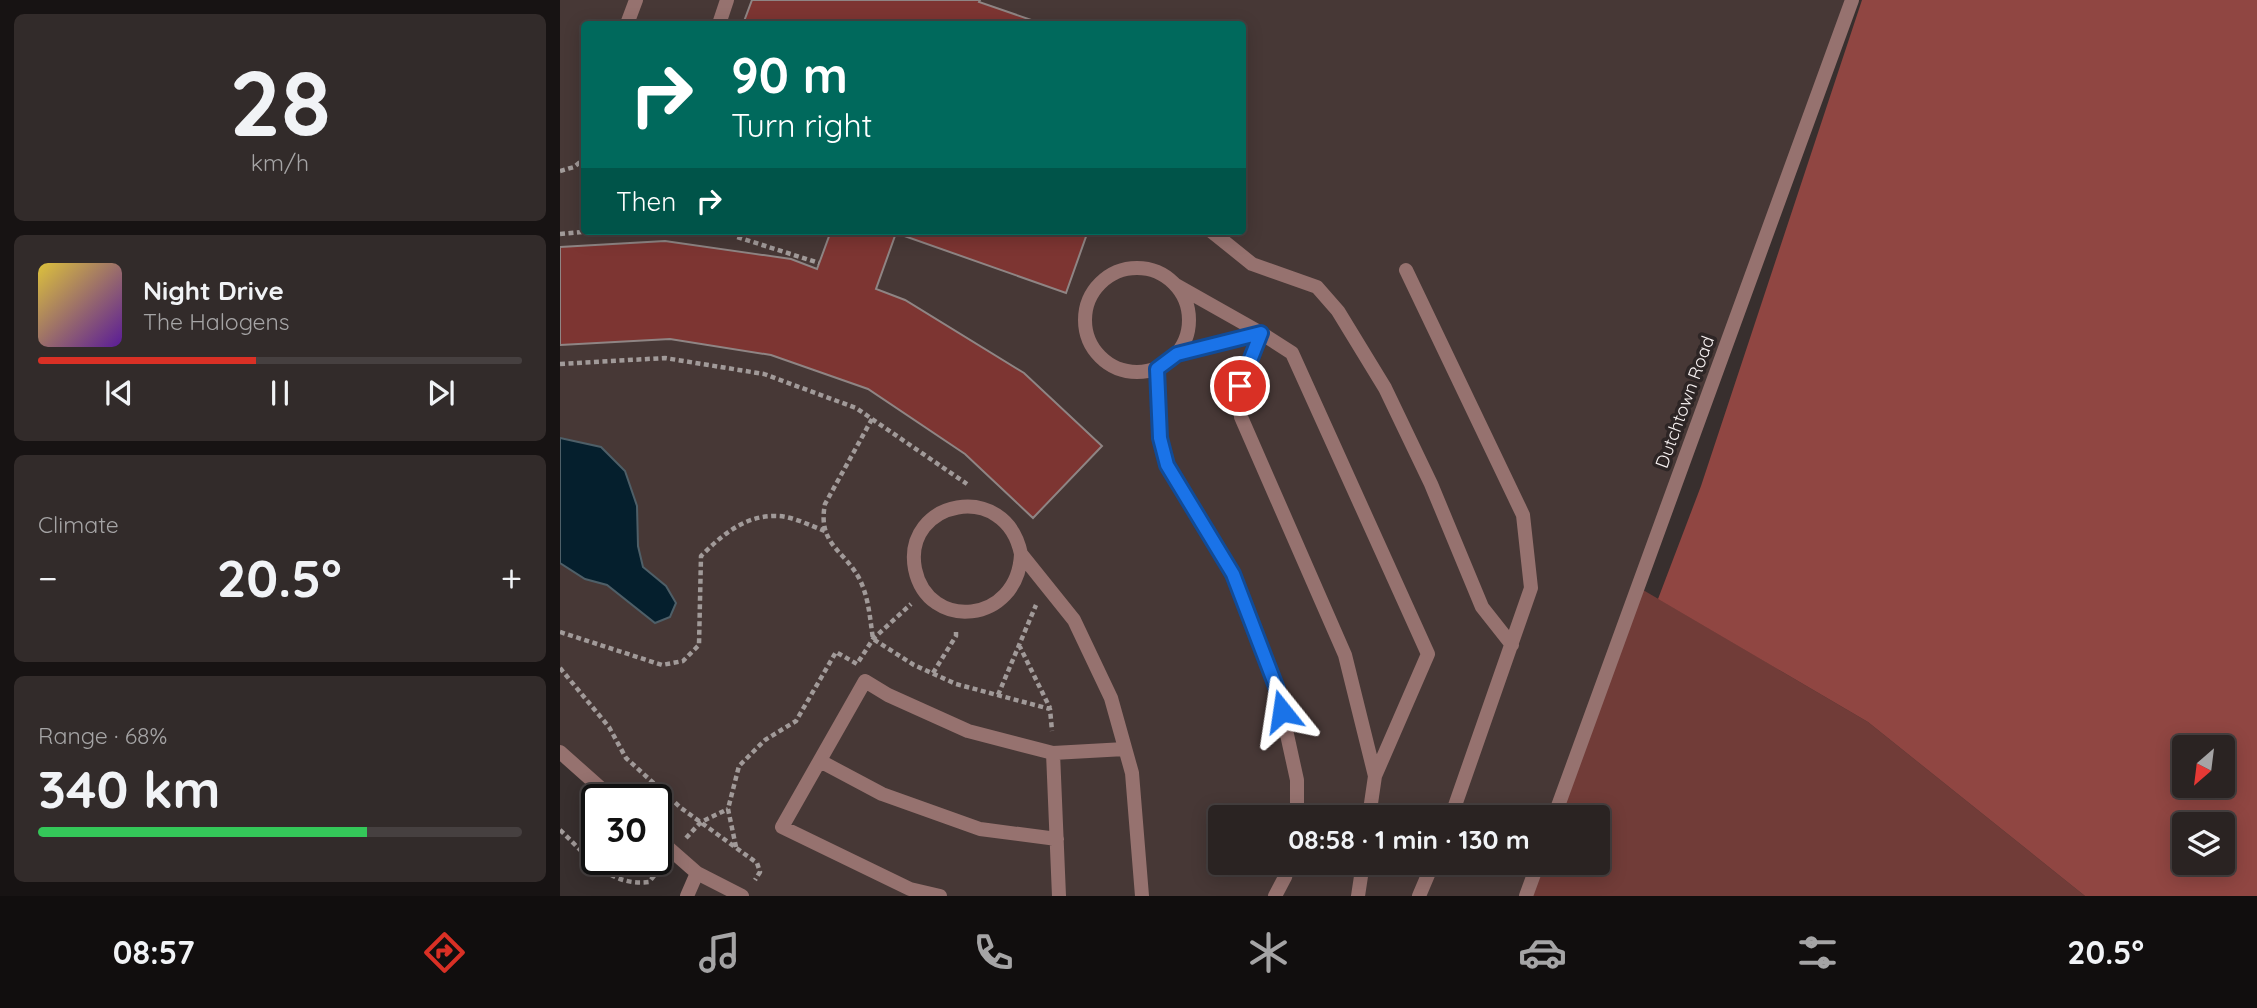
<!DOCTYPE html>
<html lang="en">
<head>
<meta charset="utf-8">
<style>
	:root { --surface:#2a2322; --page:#322b2a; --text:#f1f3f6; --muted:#a5a4a5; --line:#464040; --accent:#d93025 }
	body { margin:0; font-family:Quicksand,sans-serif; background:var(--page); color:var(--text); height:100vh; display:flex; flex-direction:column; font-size:26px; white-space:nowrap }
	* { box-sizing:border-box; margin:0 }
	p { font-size:23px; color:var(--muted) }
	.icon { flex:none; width:38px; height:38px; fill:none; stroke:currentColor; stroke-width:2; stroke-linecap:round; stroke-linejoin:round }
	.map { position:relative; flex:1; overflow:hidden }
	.side { display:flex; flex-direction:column; gap:14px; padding:14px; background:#171313; width:560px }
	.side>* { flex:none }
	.hud { position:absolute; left:21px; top:21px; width:665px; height:214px; border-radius:7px; box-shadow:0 4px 18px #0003,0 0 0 2px var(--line); background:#00695c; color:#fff; overflow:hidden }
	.needle { width:46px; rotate:208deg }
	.fabs { position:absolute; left:1612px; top:735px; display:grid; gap:14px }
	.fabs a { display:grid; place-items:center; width:63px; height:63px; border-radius:7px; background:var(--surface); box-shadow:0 4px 18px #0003,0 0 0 2px var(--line); font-size:35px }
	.speed { position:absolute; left:21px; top:784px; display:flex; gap:14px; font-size:35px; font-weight:700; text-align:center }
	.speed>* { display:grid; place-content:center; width:91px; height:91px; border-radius:50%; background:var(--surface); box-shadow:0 4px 18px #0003,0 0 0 2px var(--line); line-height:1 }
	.speed .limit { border:4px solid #111; border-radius:10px; background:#fff; color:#111 }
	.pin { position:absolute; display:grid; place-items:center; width:60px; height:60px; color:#fff; margin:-30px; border:4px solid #fff; border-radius:50%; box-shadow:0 2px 7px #0007 }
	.me { position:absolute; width:77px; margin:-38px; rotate:345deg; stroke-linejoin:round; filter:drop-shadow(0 0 5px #0008) }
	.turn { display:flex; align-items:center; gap:24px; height:147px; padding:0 35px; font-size:32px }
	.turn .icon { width:91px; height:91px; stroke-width:2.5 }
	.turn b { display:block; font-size:49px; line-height:60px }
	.then { display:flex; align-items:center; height:66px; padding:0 35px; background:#0003; gap:14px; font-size:26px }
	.big { font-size:52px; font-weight:700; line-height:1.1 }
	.side .widget { flex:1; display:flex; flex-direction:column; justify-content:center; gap:10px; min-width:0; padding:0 24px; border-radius:10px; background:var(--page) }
	.side .dial { align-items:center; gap:0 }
	.dial b { font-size:91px; line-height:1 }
	.song { display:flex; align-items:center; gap:21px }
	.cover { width:84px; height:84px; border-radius:10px; background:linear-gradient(135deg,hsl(50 70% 55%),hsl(270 70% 35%)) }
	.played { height:7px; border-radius:4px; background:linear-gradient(90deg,var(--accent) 45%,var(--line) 45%) }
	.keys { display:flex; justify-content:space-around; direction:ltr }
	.heat { display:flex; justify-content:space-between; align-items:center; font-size:38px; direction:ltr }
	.charge { height:10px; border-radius:5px; background:linear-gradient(90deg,#34c759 68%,var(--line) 0) }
	.trip { position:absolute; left:648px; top:805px; width:402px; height:70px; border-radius:7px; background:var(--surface); box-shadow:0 4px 18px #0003,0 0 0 2px var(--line); font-weight:700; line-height:70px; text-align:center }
	.menu { display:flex; height:112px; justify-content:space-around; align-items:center; background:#110e0e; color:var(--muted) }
	.menu .icon { width:49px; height:49px }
	.menu .current { color:var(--accent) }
	.menu b { font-size:32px; color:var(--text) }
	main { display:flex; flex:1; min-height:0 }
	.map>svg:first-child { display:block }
	.built { fill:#473836; fill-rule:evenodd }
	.green { fill:#713c38 }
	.forest { fill:#904642; fill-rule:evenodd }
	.water { fill:#051f2d; stroke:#4e5f68; stroke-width:2 }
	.building { fill:#7d3532; stroke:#8f8584; stroke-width:2 }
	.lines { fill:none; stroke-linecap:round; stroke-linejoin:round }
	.path { stroke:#a19a99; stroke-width:4.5; stroke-dasharray:5 3.5; stroke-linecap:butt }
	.service { stroke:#96726f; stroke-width:14 }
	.minor { stroke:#96726f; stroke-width:14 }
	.route-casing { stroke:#114b97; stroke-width:18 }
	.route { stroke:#1a73e8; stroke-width:12 }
	.labels { text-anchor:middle; stroke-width:7; stroke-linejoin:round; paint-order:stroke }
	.street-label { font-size:18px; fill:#f9f3f3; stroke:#2d2525 }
</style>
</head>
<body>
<main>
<section class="side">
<div class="widget dial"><b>28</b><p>km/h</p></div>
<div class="widget">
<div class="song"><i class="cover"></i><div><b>Night Drive</b><p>The Halogens</p></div></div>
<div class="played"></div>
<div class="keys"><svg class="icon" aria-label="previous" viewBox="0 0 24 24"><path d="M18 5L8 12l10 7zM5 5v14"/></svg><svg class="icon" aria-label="pause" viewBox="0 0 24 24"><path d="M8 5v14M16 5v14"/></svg><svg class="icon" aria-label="next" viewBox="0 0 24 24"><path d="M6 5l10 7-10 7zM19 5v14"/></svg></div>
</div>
<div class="widget"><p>Climate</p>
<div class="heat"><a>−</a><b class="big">20.5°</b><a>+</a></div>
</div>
<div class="widget"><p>Range · 68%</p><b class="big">340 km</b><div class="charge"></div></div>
</section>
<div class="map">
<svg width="1697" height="896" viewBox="0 0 1697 896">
	<rect width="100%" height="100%" fill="#382f2e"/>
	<path class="built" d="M 0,0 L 1292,0 L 994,817 L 660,817 L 660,863 L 978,863 L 966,896 L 127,896 L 137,873 L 96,837 L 96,800 L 54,800 L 0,752 ZM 24,24 L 682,24 L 682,231 L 24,231 Z"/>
	<path class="green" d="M 1078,587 L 1308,722 L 1525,896 L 966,896 L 978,863 L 1038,863 L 1038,817 L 994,817 Z"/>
	<path class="forest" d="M 1302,0 L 1697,0 L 1697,896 L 1525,896 L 1308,722 L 1098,599 L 1141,486 ZM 1624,747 L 1662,747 L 1662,786 L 1624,786 ZM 1624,824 L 1662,824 L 1662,863 L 1624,863 Z"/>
	<path class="water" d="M 0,438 L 41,447 L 65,471 L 77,506 L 78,546 L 83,567 L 106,586 L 116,603 L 110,617 L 95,623 L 47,585 L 25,579 L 0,563 Z"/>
	<path class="building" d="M 192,0 L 420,0 L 419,2 L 483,24 L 183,24 Z
		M 271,231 L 528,231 L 506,293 L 336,233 L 316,289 L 345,300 L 464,373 L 542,446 L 473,518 L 405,454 L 308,389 L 211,355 L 110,339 L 0,345 L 0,247 L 105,241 L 231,259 L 257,269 Z"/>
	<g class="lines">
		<path class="path" d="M 0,171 L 14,167 L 24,159
			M 175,231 L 174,236 L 259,263
			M 0,234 L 33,231
			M 0,364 L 105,358 L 204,374 L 296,408 L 407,484
			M 312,419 L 265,504 C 257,545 285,550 300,580 C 309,599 310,619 313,639 L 354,665 L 396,684 L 490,709 L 492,731
			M 0,632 L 102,665 L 123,661 L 139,645 L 141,556 C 162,535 185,515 217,516 C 232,516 251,526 265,531
			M 459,645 L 490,708
			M 0,668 L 49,727 L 66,758 L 121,808 L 197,863 L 200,872 L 195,880
			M 373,673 L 396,636 L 396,629
			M 438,695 L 476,605
			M 0,830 C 27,855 48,887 89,882 L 102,866
			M 126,838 L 141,822 L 168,809
			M 176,847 L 168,809 L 179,766 L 205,740 L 236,721 L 276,652 L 297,664 L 313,639 L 351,604"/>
		<path class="service" d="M 67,24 L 76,0
			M 159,24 L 167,0
			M 651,231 L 692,264 L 757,287 L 778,311 L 825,388 L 871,484 L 922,607 L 952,645
			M525 320a52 52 0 1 1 104 0a52 52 0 1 1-104 0Z
			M 846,270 L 963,515 L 971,588 L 891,817
			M 616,285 L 701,333 L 732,353 L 868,654 L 815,776 L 809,817
			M 701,333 L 680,386 L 681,417 L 785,655 L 815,776
			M 617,354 L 701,333
			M 461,554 C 458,624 368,632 355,569 C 342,500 446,479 461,554 L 514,620 L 551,698 L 572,773 L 582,896
			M 493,753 L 499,896
			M 260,761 L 322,794 L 420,829 L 497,839
			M 380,896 L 350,889 L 222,827 L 305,681 L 328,695 L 408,731 L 493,753 L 565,749
			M 798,896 L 803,863
			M 859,896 L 873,863"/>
		<path class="minor" d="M 597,368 L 600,438 L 607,465 L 672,574 L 717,689 L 737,780 L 737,817
			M 0,752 L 54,800
			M 994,817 L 1292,0
			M 96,837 L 137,873 L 182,896
			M 127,896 L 137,873
			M 715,896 L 725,877 L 729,863
			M 966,896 L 978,863"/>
	</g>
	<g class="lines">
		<defs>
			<path id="route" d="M 680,386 L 701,333 L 617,354 L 597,369 L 600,438 L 607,465 L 673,574 L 717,689 L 722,711"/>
		</defs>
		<use href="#route" class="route-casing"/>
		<use href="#route" class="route"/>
	</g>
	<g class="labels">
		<g class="street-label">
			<text transform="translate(1125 402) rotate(-70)" y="6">Dutchtown Road</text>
		</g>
	</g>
</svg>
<div class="fabs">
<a><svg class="needle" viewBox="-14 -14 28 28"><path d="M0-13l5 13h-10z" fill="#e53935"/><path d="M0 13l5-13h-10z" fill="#a5a4a5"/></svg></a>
<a><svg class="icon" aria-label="layers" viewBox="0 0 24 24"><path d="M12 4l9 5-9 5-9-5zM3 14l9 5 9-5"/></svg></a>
</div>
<div class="speed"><div class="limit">30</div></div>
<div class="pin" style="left:680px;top:386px;background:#d93025"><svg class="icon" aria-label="arrive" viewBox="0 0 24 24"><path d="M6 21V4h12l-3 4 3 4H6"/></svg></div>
<svg class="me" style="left:722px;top:711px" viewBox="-20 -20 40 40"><path d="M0-17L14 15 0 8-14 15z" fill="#1a73e8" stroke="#fff" stroke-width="4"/></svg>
<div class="trip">08:58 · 1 min · 130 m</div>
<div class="hud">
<div class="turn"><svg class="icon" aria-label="right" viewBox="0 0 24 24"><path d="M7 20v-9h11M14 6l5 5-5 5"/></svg><div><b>90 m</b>Turn right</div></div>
<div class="then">Then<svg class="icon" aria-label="right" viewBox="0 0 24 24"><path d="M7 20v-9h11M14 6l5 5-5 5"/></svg></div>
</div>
</div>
</main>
<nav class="menu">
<b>08:57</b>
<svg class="icon current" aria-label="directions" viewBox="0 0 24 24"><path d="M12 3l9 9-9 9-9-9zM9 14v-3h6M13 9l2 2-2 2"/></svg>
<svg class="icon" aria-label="music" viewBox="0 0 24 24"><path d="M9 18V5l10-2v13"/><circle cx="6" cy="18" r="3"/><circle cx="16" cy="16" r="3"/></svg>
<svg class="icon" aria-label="phone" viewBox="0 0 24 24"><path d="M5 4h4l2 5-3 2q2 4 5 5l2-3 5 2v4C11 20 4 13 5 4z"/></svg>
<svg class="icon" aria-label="climate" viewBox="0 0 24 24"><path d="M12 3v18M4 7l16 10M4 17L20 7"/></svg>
<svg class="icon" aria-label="car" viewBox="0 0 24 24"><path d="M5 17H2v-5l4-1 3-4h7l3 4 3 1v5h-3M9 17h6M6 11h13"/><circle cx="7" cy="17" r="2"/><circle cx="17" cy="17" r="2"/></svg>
<svg class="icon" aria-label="filters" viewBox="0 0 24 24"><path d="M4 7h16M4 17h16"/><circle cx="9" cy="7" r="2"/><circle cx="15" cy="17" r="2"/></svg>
<b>20.5°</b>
</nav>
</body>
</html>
